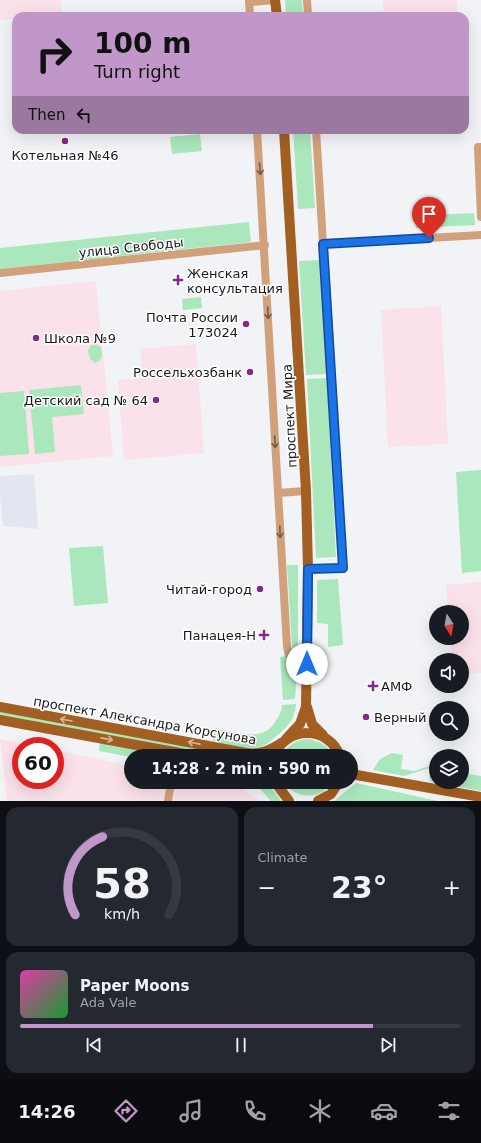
<!DOCTYPE html>
<html lang="en">
<head>
<meta charset="utf-8">
<style>
	:root { --surface:#171b24; --page:#242831; --text:#f1f3f6; --muted:#9ea1a6; --line:#363941; --accent:#c197c9 }
	body { margin:0; font-family:"DejaVu Sans",sans-serif; background:var(--page); color:var(--text); height:100vh; display:flex; flex-direction:column; font-size:15px; white-space:nowrap }
	* { box-sizing:border-box; margin:0 }
	p { font-size:13px; color:var(--muted) }
	.icon { flex:none; width:22px; height:22px; fill:none; stroke:currentColor; stroke-width:2; stroke-linecap:round; stroke-linejoin:round }
	.map { position:relative; height:801px; overflow:hidden }
	.side { display:flex; flex-direction:column; gap:6px; padding:6px; background:#0d0f14; flex:1 }
	.side>* { flex:none }
	.top-card { position:absolute; left:12px; top:12px; width:457px; height:122px; border-radius:12px; box-shadow:0 4px 16px #0002; background:#c197c9; color:#111; overflow:hidden }
	.needle { width:26px; rotate:169deg }
	.buttons { position:absolute; left:429px; top:605px; display:grid; gap:8px }
	.buttons a { display:grid; place-items:center; width:40px; height:40px; border-radius:50%; background:var(--surface); box-shadow:0 4px 16px #0002; font-size:20px }
	.speed { position:absolute; left:12px; top:737px; display:flex; gap:8px; font-size:20px; font-weight:700; text-align:center }
	.speed>* { display:grid; place-content:center; width:52px; height:52px; border-radius:50%; background:var(--surface); box-shadow:0 4px 16px #0002; line-height:1 }
	.speed .limit { border:6px solid #d22; background:#fff; color:#111 }
	.pin { position:absolute; display:grid; place-items:center; width:34px; height:34px; color:#fff; margin:-41px -17px; border-radius:50% 50% 50% 0; rotate:-45deg; box-shadow:0 0 4px #0007 }
	.pin .icon { rotate:45deg }
	.me { position:absolute; width:44px; margin:-22px; rotate:0deg; stroke-linejoin:round; filter:drop-shadow(0 0 3px #0008) }
	.turn { display:flex; align-items:center; gap:14px; height:84px; padding:0 16px; font-size:18px }
	.turn .icon { width:52px; height:52px; stroke-width:2.5 }
	.turn b { display:block; font-size:28px; line-height:34px }
	.then { display:flex; align-items:center; height:38px; padding:0 16px; background:#0003; gap:8px; font-size:15px }
	.big { font-size:30px; font-weight:600; line-height:1.1 }
	.side .widget { flex:1; display:flex; flex-direction:column; justify-content:center; gap:6px; min-width:0; padding:0 14px; border-radius:12px; background:var(--page) }
	.side .dial { align-items:center; gap:0 }
	.dial svg { height:104px; overflow:visible; fill:none; stroke:var(--line); stroke-width:7; stroke-linecap:round; text-anchor:middle }
	.dial text { fill:var(--text); stroke:none }
	.song { display:flex; align-items:center; gap:12px }
	.cover { width:48px; height:48px; border-radius:6px; background:linear-gradient(135deg,hsl(320 70% 55%),hsl(130 70% 35%)) }
	.played { height:4px; border-radius:2px; background:linear-gradient(90deg,var(--accent) 80%,var(--line) 80%) }
	.keys { display:flex; justify-content:space-around; direction:ltr }
	.heat { display:flex; justify-content:space-between; align-items:center; font-size:22px; direction:ltr }
	.side .tiles { flex:1; display:grid; gap:6px; grid-template-columns:1fr 1fr }
	.widget:last-child { grid-column:span 2 }
	.trip { position:absolute; left:124px; top:749px; width:234px; height:40px; border-radius:20px; background:var(--surface); box-shadow:0 4px 16px #0002; font-weight:600; line-height:40px; text-align:center }
	.dock { display:flex; height:64px; justify-content:space-around; align-items:center; background:#090b0e; color:var(--muted) }
	.dock .icon { width:28px; height:28px }
	.dock .current { color:var(--accent) }
	.dock b { font-size:18px; color:var(--text) }
	.map>svg:first-child { display:block }
	.commercial { fill:#fbe1e9 }
	.built { fill:#e2e6f0 }
	.education { fill:#fae1ea }
	.green { fill:#aae7bc }
	.lines { fill:none; stroke-linecap:round; stroke-linejoin:round }
	.minor { stroke:#d1a17c; stroke-width:8 }
	.major { stroke:#a25f21; stroke-width:10 }
	.oneway { stroke:#755d4b }
	.oneway2 { stroke:#d5b79b }
	.route-casing { stroke:#114b97; stroke-width:10 }
	.route { stroke:#1a73e8; stroke-width:7 }
	.poi-dot { fill:#862791; stroke:#fff; stroke-width:1.5 }
	.labels { text-anchor:middle; stroke-width:3; stroke-linejoin:round; paint-order:stroke }
	.poi-label { font-size:13px; fill:#19191a; stroke:#fff; text-anchor:end }
	.street-label { font-size:13px; fill:#19191a; stroke:#fff }
</style>
</head>
<body>
<div class="map">
<svg width="481" height="801" viewBox="0 0 481 801">
	<rect width="100%" height="100%" fill="#f1f3f6"/>
	<path class="commercial" d="M 0,739 L 36,746 L 21,746 L 21,780 L 55,780 L 55,750 L 131,766 L 131,782 L 168,782 L 164,801 L 7,801 Z
		M 175,782 L 206,782 L 242,789 L 260,801 L 172,801 Z"/>
	<path class="built" d="M 34,474 L 38,529 L 3,526 L 0,495 L 0,476 Z"/>
	<path class="education" d="M 0,0 L 61,0 L 62,14 L 41,16 L 16,16 L 16,18 L 0,20 Z
		M 383,0 L 457,0 L 458,16 L 384,16 Z
		M 96,281 L 113,456 L 0,467 L 0,291 Z
		M 441,306 L 448,444 L 388,447 L 381,310 Z
		M 196,344 L 204,453 L 124,460 L 118,380 L 143,378 L 140,349 Z
		M 481,582 L 481,673 L 462,674 L 462,660 L 452,660 L 450,638 L 462,638 L 462,612 L 448,612 L 446,585 Z"/>
	<path class="green" d="M 285,0 L 302,0 L 303,16 L 286,16 Z
		M 293,130 L 310,130 L 315,208 L 298,209 Z
		M 200,134 L 202,151 L 172,154 L 170,137 Z
		M 474,213 L 475,225 L 416,228 L 415,216 Z
		M 249,222 L 251,242 L 0,269 L 0,248 Z
		M 320,260 L 327,374 L 306,375 L 299,261 Z
		M 201,297 L 202,308 L 183,310 L 182,299 Z
		M 95,344 L 101,347 L 102,356 L 100,361 L 95,363 L 90,359 L 88,351 L 90,346 Z
		M 327,378 L 336,557 L 316,558 L 307,379 Z
		M 81,385 L 84,414 L 52,417 L 55,452 L 35,454 L 29,390 Z
		M 24,391 L 29,454 L 0,456 L 0,393 Z
		M 481,470 L 481,571 L 462,573 L 456,472 Z
		M 103,546 L 108,603 L 74,606 L 69,548 Z
		M 287,565 L 298,565 L 298,655 L 292,647 Z
		M 338,579 L 343,645 L 328,647 L 328,624 L 317,623 L 317,580 Z
		M 286,656 L 297,676 L 295,699 L 283,700 L 280,657 Z
		M 296,704 C 294,719 291,723 280,733 C 276,736 272,740 268,743 C 251,754 230,746 213,741 L 215,728 C 234,732 263,743 275,722 C 279,716 282,712 282,705 Z
		M 0,710 L 242,756 L 215,756 L 0,716 Z
		M 308,739 C 319,741 328,745 333,756 L 282,756 C 287,745 296,740 308,739 Z
		M 100,742 L 169,756 L 131,756 L 131,757 L 99,751 Z
		M 392,753 L 403,755 L 401,769 L 414,771 L 429,766 L 430,768 L 404,776 L 373,770 L 380,759 Z
		M 433,772 L 436,772 L 436,782 L 462,782 L 462,773 L 481,776 L 481,791 L 432,782 L 430,781 L 429,776 Z
		M 253,782 L 267,782 L 281,801 L 271,801 L 255,783 Z
		M 283,782 L 332,782 C 320,801 295,799 283,782 Z
		M 356,783 L 438,801 L 334,801 Z"/>
	<g class="lines">
		<path class="minor" d="M 249,0 L 250,16
			M 307,0 L 308,16
			M 249,2 L 276,0
			M 257,130 L 287,647 L 289,655 L 307,680
			M 481,147 L 478,147 L 481,217
			M 323,244 L 481,235
			M 0,273 L 265,245
			M 278,493 L 306,491
			M 308,569 L 343,568 L 316,130
			M 168,801 L 171,782"/>
		<path class="major" d="M 275,0 L 277,16
			M 284,130 L 306,491 L 308,569 L 306,707 L 300,724 L 286,739
			M 0,707 L 246,753 C 261,755 271,750 283,742
			M 307,707 L 312,724 L 323,735
			M 0,720 L 196,756
			M 274,756 C 286,725 329,726 340,756
			M 351,774 L 481,797
			M 275,782 L 289,801
			M 318,801 L 331,794 L 339,782"/>
	</g>
	<defs><path id="oneway-shaft" d="M-6 0H5M1.5-3L5.5 0L1.5 3" fill="none" stroke-width="1.6" stroke-linecap="round" stroke-linejoin="round"/></defs>
	<g class="oneway">
		<use href="#oneway-shaft" transform="translate(260 169) rotate(86)"/>
		<use href="#oneway-shaft" transform="translate(268 313) rotate(87)"/>
		<use href="#oneway-shaft" transform="translate(275 442) rotate(87)"/>
		<use href="#oneway-shaft" transform="translate(280 532) rotate(88)"/>
	</g>
	<g class="oneway2">
		<use href="#oneway-shaft" transform="translate(66 720) rotate(-170)"/>
		<use href="#oneway-shaft" transform="translate(107 739) rotate(11)"/>
		<use href="#oneway-shaft" transform="translate(194 743) rotate(-169)"/>
	</g>
	<g class="lines">
		<defs>
			<path id="route" d="M 307,664 L 308,569 L 343,568 L 323,244 L 429,238"/>
		</defs>
		<use href="#route" class="route-casing"/>
		<use href="#route" class="route"/>
	</g>
	<g class="poi-dot">
		<circle cx="65" cy="141" r="4"/>
		<path d="M176 274h4v4h4v4h-4v4h-4v-4h-4v-4h4z"/>
		<circle cx="246" cy="324" r="4"/>
		<circle cx="36" cy="338" r="4"/>
		<circle cx="250" cy="372" r="4"/>
		<circle cx="156" cy="400" r="4"/>
		<circle cx="260" cy="589" r="4"/>
		<path d="M262 629h4v4h4v4h-4v4h-4v-4h-4v-4h4z"/>
		<path d="M371 680h4v4h4v4h-4v4h-4v-4h-4v-4h4z"/>
		<circle cx="366" cy="717" r="4"/>
	</g>
	<g class="labels">
		<g class="poi-label">
			<text x="65" y="160" text-anchor="middle">Котельная №46</text>
			<text x="187" y="278" text-anchor="start">Женская<tspan x="187" dy="15">консультация</tspan></text>
			<text x="238" y="322">Почта России<tspan x="238" dy="15">173024</tspan></text>
			<text x="44" y="343" text-anchor="start">Школа №9</text>
			<text x="242" y="377">Россельхозбанк</text>
			<text x="148" y="405">Детский сад № 64</text>
			<text x="252" y="594">Читай-город</text>
			<text x="256" y="640">Панацея-Н</text>
			<text x="381" y="691" text-anchor="start">АМФ</text>
			<text x="374" y="722" text-anchor="start">Верный</text>
		</g>
		<g class="street-label">
			<text transform="translate(131 247) rotate(-6)" y="5">улица Свободы</text>
			<text transform="translate(289 416) rotate(-93)" y="5">проспект Мира</text>
			<text transform="translate(145 720) rotate(10)" y="5">проспект Александра Корсунова</text>
		</g>
	</g>
</svg>
<div class="buttons">
<a><svg class="needle" viewBox="-14 -14 28 28"><path d="M0-13l5 13h-10z" fill="#e53935"/><path d="M0 13l5-13h-10z" fill="#9ea1a6"/></svg></a>
<a><svg class="icon" aria-label="sound" viewBox="0 0 24 24"><path d="M4 9h4l5-4v14l-5-4H4zM17 9q2 3 0 6"/></svg></a>
<a><svg class="icon" aria-label="search" viewBox="0 0 24 24"><circle cx="10" cy="10" r="6"/><path d="M15 15l6 6"/></svg></a>
<a><svg class="icon" aria-label="layers" viewBox="0 0 24 24"><path d="M12 4l9 5-9 5-9-5zM3 14l9 5 9-5"/></svg></a>
</div>
<div class="speed"><div class="limit">60</div></div>
<div class="pin" style="left:429px;top:238px;background:#d93025"><svg class="icon" aria-label="arrive" viewBox="0 0 24 24"><path d="M6 21V4h12l-3 4 3 4H6"/></svg></div>
<svg class="me" style="left:307px;top:664px" viewBox="-20 -20 40 40"><circle r="19" fill="#fff"/><path d="M0-13L10 11 0 6-10 11z" fill="#1a73e8"/></svg>
<div class="trip">14:28 · 2 min · 590 m</div>
<div class="top-card">
<div class="turn"><svg class="icon" aria-label="right" viewBox="0 0 24 24"><path d="M7 20v-9h11M14 6l5 5-5 5"/></svg><div><b>100 m</b>Turn right</div></div>
<div class="then">Then<svg class="icon" aria-label="left" viewBox="0 0 24 24"><path d="M17 20v-9H6M10 6l-5 5 5 5"/></svg></div>
</div>
</div>
<section class="side">
<div class="tiles">
<div class="widget dial"><svg viewBox="0 0 100 80">
<path d="M14 69A42 42 0 1 1 86 69"/>
<path d="M14 69A42 42 0 0 1 35 9" stroke="#c197c9"/>
<text x="50" y="56" font-size="32" font-weight="700">58</text>
<text x="50" y="72" font-size="11">km/h</text>
</svg></div>
<div class="widget"><p>Climate</p>
<div class="heat"><a>−</a><b class="big">23°</b><a>+</a></div>
</div>
<div class="widget">
<div class="song"><i class="cover"></i><div><b>Paper Moons</b><p>Ada Vale</p></div></div>
<div class="played"></div>
<div class="keys"><svg class="icon" aria-label="previous" viewBox="0 0 24 24"><path d="M18 5L8 12l10 7zM5 5v14"/></svg><svg class="icon" aria-label="pause" viewBox="0 0 24 24"><path d="M8 5v14M16 5v14"/></svg><svg class="icon" aria-label="next" viewBox="0 0 24 24"><path d="M6 5l10 7-10 7zM19 5v14"/></svg></div>
</div>
</div>
</section>
<nav class="dock">
<b>14:26</b>
<svg class="icon current" aria-label="directions" viewBox="0 0 24 24"><path d="M12 3l9 9-9 9-9-9zM9 14v-3h6M13 9l2 2-2 2"/></svg>
<svg class="icon" aria-label="music" viewBox="0 0 24 24"><path d="M9 18V5l10-2v13"/><circle cx="6" cy="18" r="3"/><circle cx="16" cy="16" r="3"/></svg>
<svg class="icon" aria-label="phone" viewBox="0 0 24 24"><path d="M5 4h4l2 5-3 2q2 4 5 5l2-3 5 2v4C11 20 4 13 5 4z"/></svg>
<svg class="icon" aria-label="climate" viewBox="0 0 24 24"><path d="M12 3v18M4 7l16 10M4 17L20 7"/></svg>
<svg class="icon" aria-label="car" viewBox="0 0 24 24"><path d="M5 17H2v-5l4-1 3-4h7l3 4 3 1v5h-3M9 17h6M6 11h13"/><circle cx="7" cy="17" r="2"/><circle cx="17" cy="17" r="2"/></svg>
<svg class="icon" aria-label="filters" viewBox="0 0 24 24"><path d="M4 7h16M4 17h16"/><circle cx="9" cy="7" r="2"/><circle cx="15" cy="17" r="2"/></svg>
</nav>
</body>
</html>
